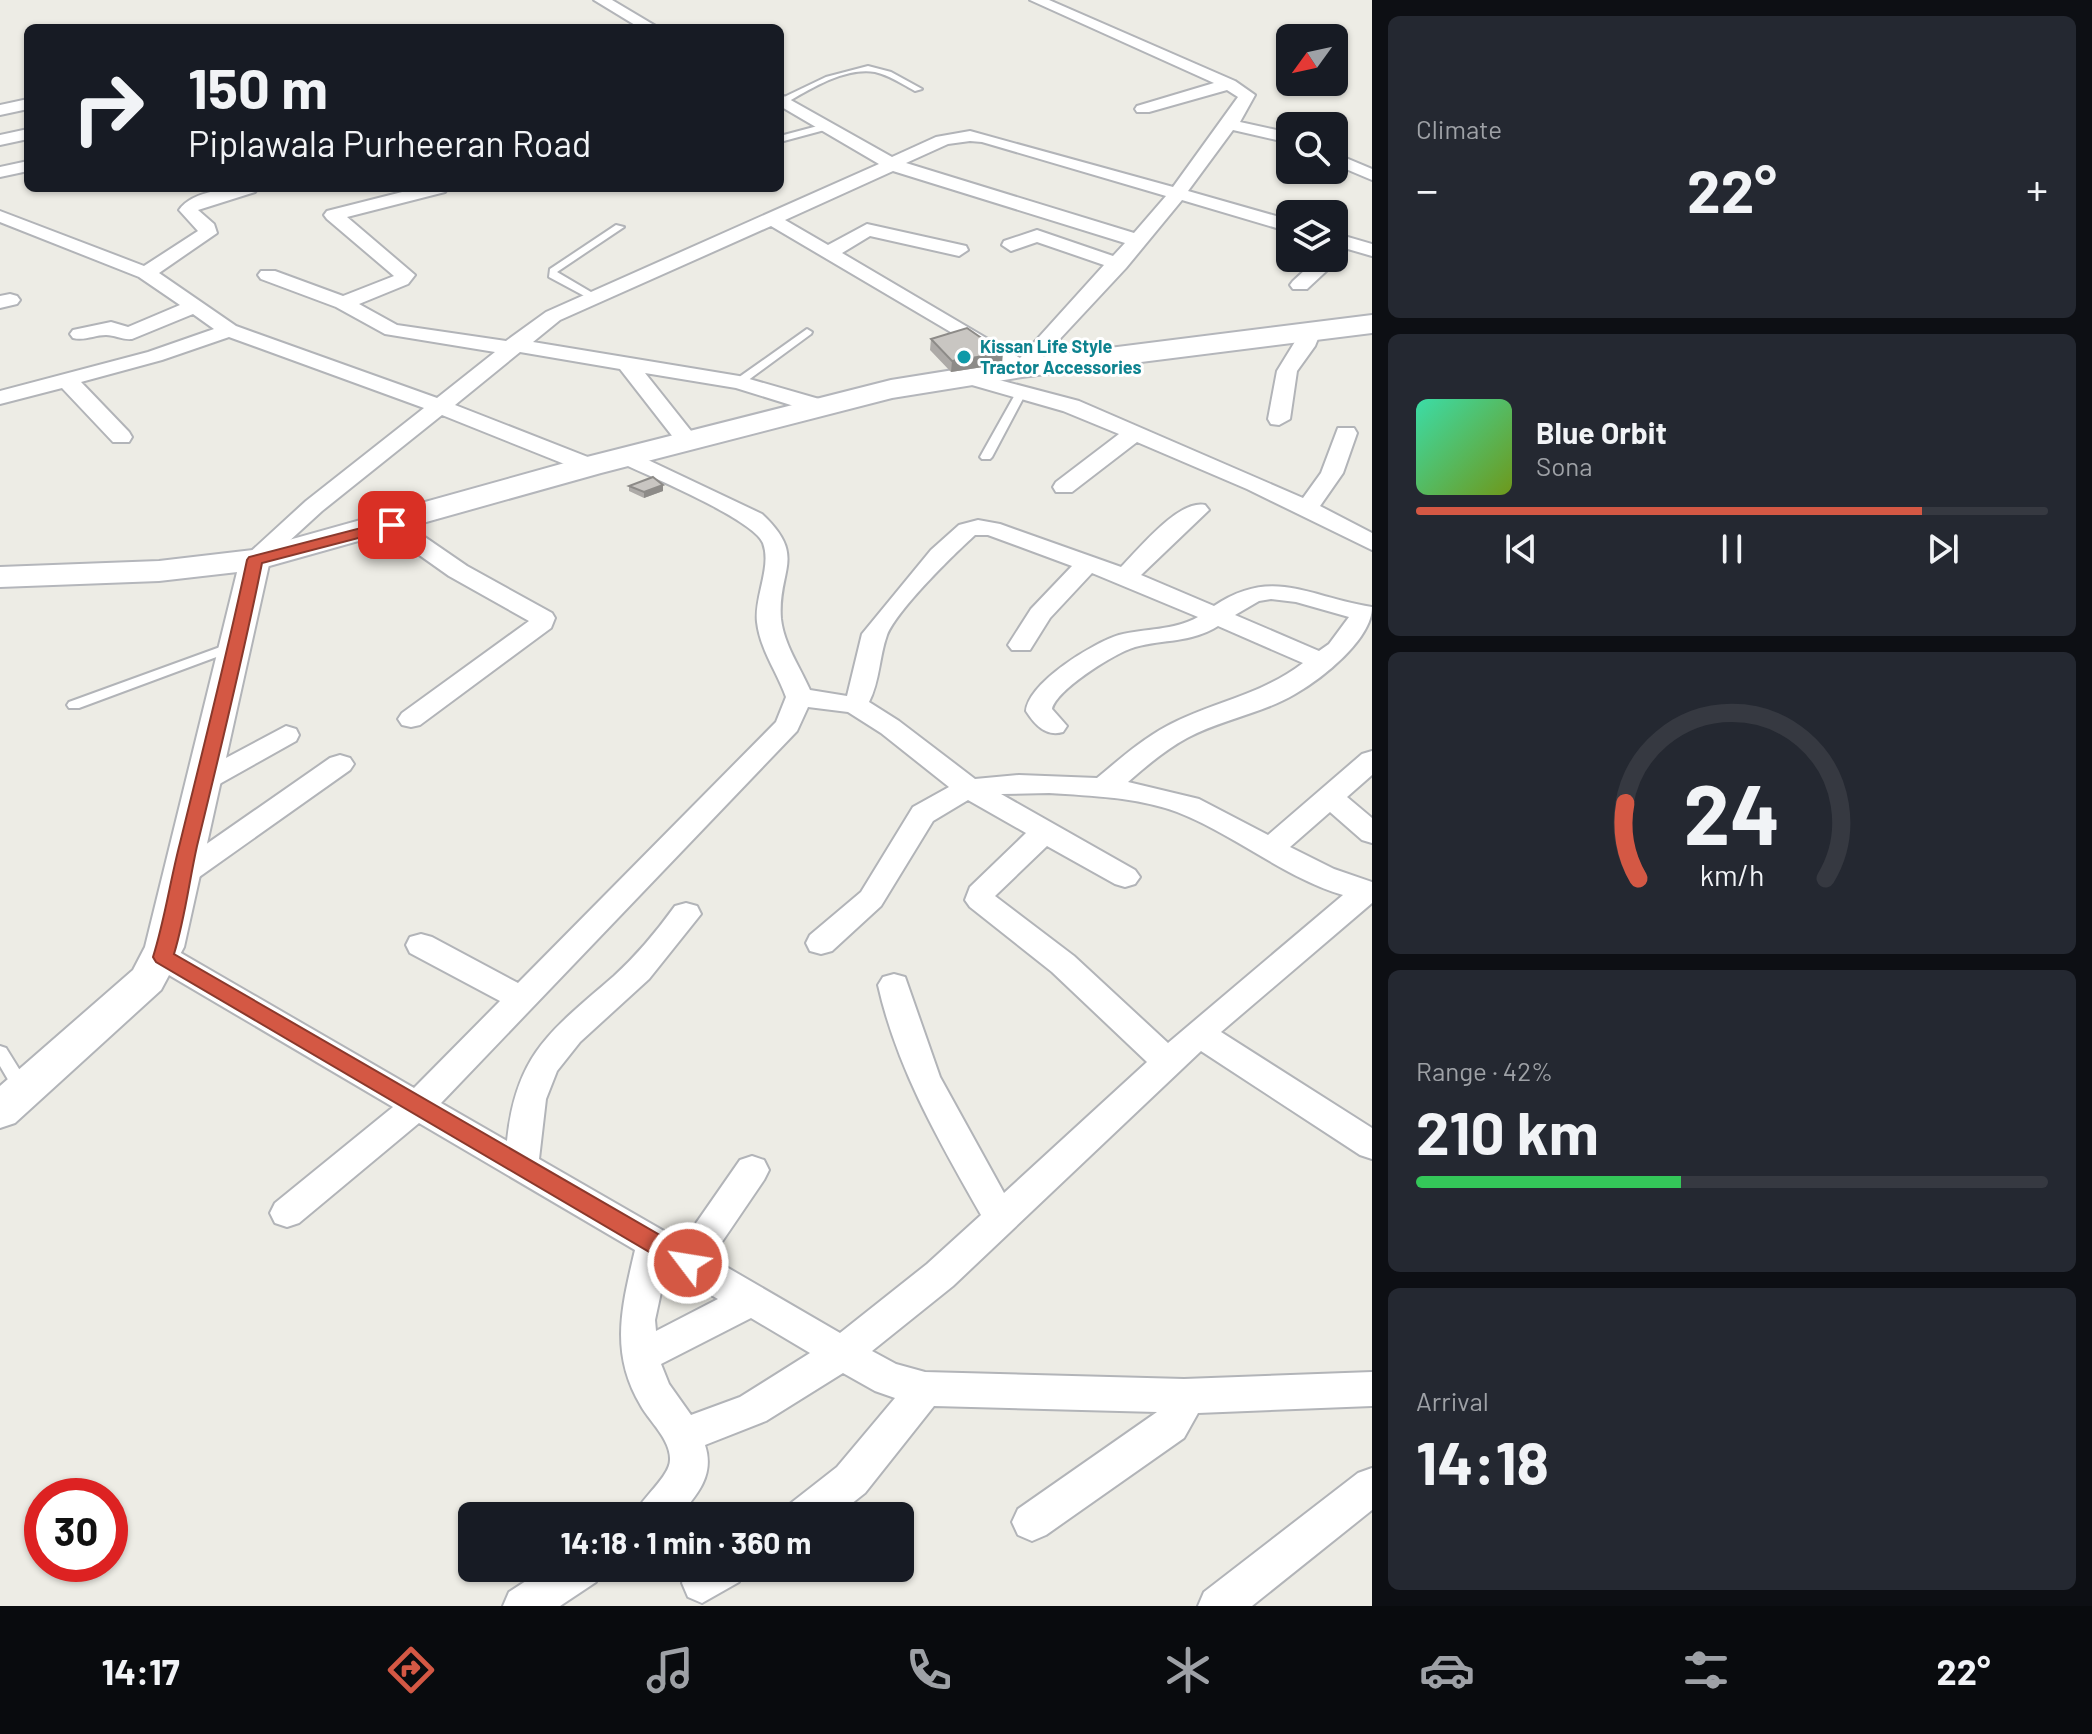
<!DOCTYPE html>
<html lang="en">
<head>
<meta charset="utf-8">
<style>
	:root { --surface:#171b24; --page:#242831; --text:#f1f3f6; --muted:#9ea1a6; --line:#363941; --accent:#d45844 }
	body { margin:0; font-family:Barlow,sans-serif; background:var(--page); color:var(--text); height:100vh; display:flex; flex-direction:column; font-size:30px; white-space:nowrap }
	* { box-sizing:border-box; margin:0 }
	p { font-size:26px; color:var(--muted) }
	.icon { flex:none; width:44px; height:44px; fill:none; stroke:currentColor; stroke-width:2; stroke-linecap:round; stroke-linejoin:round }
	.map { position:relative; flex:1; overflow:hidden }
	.details { display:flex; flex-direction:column; gap:16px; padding:16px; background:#0d0f14; width:720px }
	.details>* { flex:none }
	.top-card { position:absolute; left:24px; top:24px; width:760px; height:168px; border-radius:12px; box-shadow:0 2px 6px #0004; background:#171b24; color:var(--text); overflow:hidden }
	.needle { width:52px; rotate:237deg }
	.fabs { position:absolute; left:1276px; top:24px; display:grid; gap:16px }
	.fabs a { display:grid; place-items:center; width:72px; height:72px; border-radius:12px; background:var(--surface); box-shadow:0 2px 6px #0004; font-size:40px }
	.speed { position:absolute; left:24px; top:1478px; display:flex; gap:16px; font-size:40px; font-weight:700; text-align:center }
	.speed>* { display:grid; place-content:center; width:104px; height:104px; border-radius:50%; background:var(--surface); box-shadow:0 2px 6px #0004; line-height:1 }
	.speed .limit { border:12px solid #d22; background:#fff; color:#111 }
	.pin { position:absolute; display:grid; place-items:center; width:68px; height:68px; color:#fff; margin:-34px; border-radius:16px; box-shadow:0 4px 12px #0006 }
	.me { position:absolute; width:88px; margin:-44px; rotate:301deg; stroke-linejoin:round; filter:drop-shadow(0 0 6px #0008) }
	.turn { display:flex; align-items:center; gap:28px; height:168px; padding:0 32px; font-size:36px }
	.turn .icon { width:104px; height:104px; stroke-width:2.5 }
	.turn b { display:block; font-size:56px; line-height:68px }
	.big { font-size:60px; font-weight:700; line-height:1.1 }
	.details .widget { flex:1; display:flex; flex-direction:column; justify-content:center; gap:12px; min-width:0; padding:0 28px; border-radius:12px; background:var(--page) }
	.details .dial { align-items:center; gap:0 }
	.dial svg { height:208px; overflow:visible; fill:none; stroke:var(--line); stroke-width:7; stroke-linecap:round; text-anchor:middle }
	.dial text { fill:var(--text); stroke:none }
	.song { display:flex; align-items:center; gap:24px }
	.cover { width:96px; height:96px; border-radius:12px; background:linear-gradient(135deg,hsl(160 70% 55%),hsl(80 70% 35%)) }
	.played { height:8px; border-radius:4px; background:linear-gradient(90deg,var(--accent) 80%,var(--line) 80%) }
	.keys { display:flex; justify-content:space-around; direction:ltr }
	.heat { display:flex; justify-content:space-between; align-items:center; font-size:44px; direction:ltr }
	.charge { height:12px; border-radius:6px; background:linear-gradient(90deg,#34c759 42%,var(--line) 0) }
	.trip { position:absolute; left:458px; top:1502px; width:456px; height:80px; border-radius:12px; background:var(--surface); box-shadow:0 2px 6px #0004; font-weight:700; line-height:80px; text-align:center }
	.tab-bar { display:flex; height:128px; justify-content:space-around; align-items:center; background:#090b0e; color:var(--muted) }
	.tab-bar .icon { width:56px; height:56px }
	.tab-bar .on { color:var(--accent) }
	.tab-bar b { font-size:36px; color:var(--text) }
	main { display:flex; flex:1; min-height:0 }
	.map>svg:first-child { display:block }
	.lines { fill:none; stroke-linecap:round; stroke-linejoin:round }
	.service-casing { stroke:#b2b4b8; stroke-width:4 }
	.minor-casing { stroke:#b2b4b8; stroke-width:4 }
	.tertiary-casing { stroke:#b2b4b8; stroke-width:4 }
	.secondary-casing { stroke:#b4b6bb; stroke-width:4 }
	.service { fill:#fff; fill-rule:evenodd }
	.minor { fill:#fff; fill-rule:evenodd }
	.tertiary { fill:#fff; fill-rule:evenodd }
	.secondary { fill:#fff; fill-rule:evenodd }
	.wall { fill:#adaaa7 }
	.shaded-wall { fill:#8d8b88 }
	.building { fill:#c9c6c2; stroke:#8d8b88; stroke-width:2 }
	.route { fill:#d45844; stroke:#8a392c; stroke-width:2 }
	.culture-dot { fill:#0f9aa8; stroke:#fff; stroke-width:3 }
	.labels { text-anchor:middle; stroke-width:6; stroke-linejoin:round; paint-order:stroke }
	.far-culture-label { font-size:18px; font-weight:bold; fill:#0d838f; stroke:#fff; text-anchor:start }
</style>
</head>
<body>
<main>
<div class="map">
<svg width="1372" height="1606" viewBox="0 0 1372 1606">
	<rect width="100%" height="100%" fill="#edece5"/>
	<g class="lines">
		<defs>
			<path id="service" d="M 868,66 L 891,72 L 922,89 L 915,91 C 902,84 889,75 875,72 C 845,67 810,89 786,103 L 780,103 L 780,99 L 826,77 Z
				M 829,123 L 833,126 L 832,128 L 780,142 L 780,136 Z
				M 616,225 L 624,227 L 557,272 L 596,295 L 596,299 L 590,299 L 549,277 L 550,269 Z
				M 807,329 L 812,332 L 811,334 L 743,384 L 735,384 L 735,380 Z
				M 1022,388 L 1027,391 L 992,457 L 990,459 L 982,459 L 980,457 L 1017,391 Z
				M 234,642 L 238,643 L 240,646 L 238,649 L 79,708 L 69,708 L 67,705 L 69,702 Z
				M 0,1046 L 6,1048 L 29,1085 L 31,1090 L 29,1095 L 23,1096 L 17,1095 L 0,1066 Z"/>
			<path id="minor" d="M 594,0 L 612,0 L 659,28 L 640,28 Z
				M 1030,0 L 1049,0 L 1235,81 L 1255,95 L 1240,122 L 1290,133 L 1290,143 L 1233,130 L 1188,191 L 1290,220 L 1290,232 L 1182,200 L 1126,268 L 1029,372 L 1022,374 L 771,226 L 560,320 L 533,342 L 739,376 L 826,401 L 829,406 L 826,411 L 810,411 L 736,388 L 645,373 L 699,441 L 688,448 L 680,446 L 620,369 L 520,352 L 455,405 L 598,461 L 601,466 L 598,471 L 582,471 L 442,415 L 322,511 L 263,565 L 247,565 L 243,560 L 247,555 L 306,501 L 424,408 L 229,337 L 162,360 L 81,382 L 129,432 L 132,437 L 129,442 L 113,442 L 62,388 L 0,404 L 0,391 L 148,352 L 214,329 L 193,314 L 132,339 C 122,340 115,335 106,335 C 94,335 85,341 73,338 L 70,334 L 73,330 L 111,322 L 128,327 L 180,305 L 139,277 L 0,222 L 0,211 L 144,266 L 198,231 L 179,210 C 193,189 235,188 258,188 L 255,192 L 198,210 L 214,224 L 217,233 L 159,273 L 236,326 L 437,398 L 495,352 L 385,334 L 336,307 L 261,279 L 258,275 L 261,271 L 275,271 L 343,296 L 394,276 L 327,219 L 324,215 L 327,211 L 418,188 L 448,188 L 445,192 L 347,217 L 415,275 L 408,284 L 359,304 L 397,325 L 506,341 L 546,312 L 879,164 L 780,106 L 780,94 L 892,157 L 936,137 L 970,131 L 1173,187 L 1238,97 L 1227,90 L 1149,112 L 1137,112 L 1135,109 L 1137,106 L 1214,83 ZM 970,141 L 982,142 L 1166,196 L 1134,233 L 906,163 L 948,144 ZM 893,171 L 1125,243 L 1113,256 L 1037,230 L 1004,241 L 1002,245 L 1011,251 L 1037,242 L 1104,265 L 1020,358 L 842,253 L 870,236 L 959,256 L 968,250 L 966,246 L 867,224 L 828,245 L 785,220 Z
				M 28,99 L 28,109 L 0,115 L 0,105 Z
				M 28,129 L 28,139 L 0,145 L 0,135 Z
				M 1334,153 L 1372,169 L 1372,180 L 1334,164 Z
				M 28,161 L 28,171 L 0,177 L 0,167 Z
				M 1334,233 L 1372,244 L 1372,256 L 1334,245 Z
				M 1334,254 L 1338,258 L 1336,262 L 1307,289 L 1293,289 L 1290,285 L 1293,281 L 1318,258 L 1334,258 Z
				M 10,294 L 17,296 L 20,300 L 17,304 L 0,308 L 0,296 Z
				M 1311,325 L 1321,331 L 1315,346 L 1297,371 L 1290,419 L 1279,425 L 1271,424 L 1268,419 L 1277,371 L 1304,327 Z
				M 965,371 L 1079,401 L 1303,498 L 1321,473 L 1338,428 L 1354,428 L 1357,433 L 1343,473 L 1320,506 L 1372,533 L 1372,550 L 1247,489 L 1137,442 L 1072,492 L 1056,492 L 1053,487 L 1056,482 L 1119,434 L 1063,411 L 958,381 L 955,377 Z
				M 627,450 L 762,514 C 808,557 777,570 781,619 C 784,645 800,667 810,690 L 847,696 L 862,634 L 931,550 L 959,525 L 978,520 L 1000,524 L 1121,567 C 1139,549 1179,499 1205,505 L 1209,510 L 1141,575 L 1214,606 C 1274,566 1310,598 1372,607 C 1372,639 1323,678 1295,694 C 1261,714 1220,720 1187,738 C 1165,750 1146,766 1128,782 L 1199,799 L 1268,835 L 1362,754 L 1372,751 L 1372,775 L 1347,797 L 1372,818 L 1372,843 L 1362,840 L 1330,812 L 1290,847 L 1334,869 L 1372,882 L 1372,903 L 1221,1032 L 1372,1128 L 1372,1159 L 1360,1155 L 1201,1051 L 953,1286 L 872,1351 L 896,1364 L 925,1372 L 1184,1379 L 1372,1372 L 1372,1406 L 1198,1413 L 1184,1438 L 1046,1535 L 1032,1541 L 1018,1535 L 1012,1522 L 1018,1509 L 1157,1412 L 934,1406 L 865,1493 L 836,1516 L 785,1516 L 791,1503 L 837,1467 L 895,1398 L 875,1391 L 843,1373 L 766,1421 L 705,1445 C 715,1475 697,1495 679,1516 L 633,1516 C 641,1499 670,1476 670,1460 C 671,1440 650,1422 641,1406 C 609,1353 622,1306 635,1250 L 419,1123 L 299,1223 L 287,1227 L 275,1223 L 270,1213 L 275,1203 L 393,1107 L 152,965 L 148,957 L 152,949 L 163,946 L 174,949 L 414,1088 L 500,1001 L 410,953 L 406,945 L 410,937 L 421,934 L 432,937 L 518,983 L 776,722 L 786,697 C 777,672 760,649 757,622 C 754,597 772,567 763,543 C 753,519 647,475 619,462 L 616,457 L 619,452 ZM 975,535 L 988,535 L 1072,566 L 1031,609 L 1008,645 L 1012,650 L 1030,650 L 1050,618 L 1092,573 L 1198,617 C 1173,631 1146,628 1119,635 C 1093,643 1029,682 1026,711 C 1035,725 1046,737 1063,732 L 1067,726 L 1052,709 C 1057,689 1115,653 1135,647 C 1164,639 1191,643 1218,626 L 1303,663 C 1258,697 1214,701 1167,726 C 1141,740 1120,759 1097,778 L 1019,775 L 975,779 L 899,721 L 869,702 C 880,681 879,657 887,635 C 898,609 953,555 975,535 ZM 1271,599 L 1296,602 L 1349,617 L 1329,644 L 1319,651 L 1235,615 L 1259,601 ZM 808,707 L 848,712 L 881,733 L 949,787 L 913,807 L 861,892 L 810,935 L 806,943 L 810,951 L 821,954 L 832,951 L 881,906 L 933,821 L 968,800 L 1026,833 L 970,887 L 965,900 L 970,907 L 1052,972 L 1147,1062 L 1004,1193 L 940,1077 L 905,977 L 894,974 L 883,977 L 878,985 C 897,1069 939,1141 981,1215 L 927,1264 L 840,1333 L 711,1258 L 764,1180 L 769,1170 L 764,1160 L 752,1156 L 740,1160 L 683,1242 L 539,1159 L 546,1099 L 557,1071 L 580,1042 L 649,979 L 701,914 L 697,906 L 686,903 L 675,906 C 657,931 637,955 614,976 C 552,1030 516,1053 507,1141 L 441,1103 L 797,731 ZM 1049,793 C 1092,796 1137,797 1177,812 C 1236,835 1283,877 1343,895 L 1168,1043 L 1074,956 L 995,896 L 1047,846 L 1115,884 L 1125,887 L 1135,884 L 1140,877 L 1135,870 L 1001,794 ZM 666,1269 L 718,1299 L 656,1331 L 655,1320 ZM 751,1318 L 810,1353 L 740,1397 L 691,1415 L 669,1384 L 661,1364 Z
				M 392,518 L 400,520 L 467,566 L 552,613 L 555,618 L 551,628 L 420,725 L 411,727 L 402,725 L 398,719 L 402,713 L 529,621 L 449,576 L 384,530 L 380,525 L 384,520 Z
				M 286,726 L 296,729 L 299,735 L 296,741 L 214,787 L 204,790 L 194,787 L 190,781 L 194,775 Z
				M 340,755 L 350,758 L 354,764 L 350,770 L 192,882 L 182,885 L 172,882 L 167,875 L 172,868 L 330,758 Z
				M 1372,1468 L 1372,1510 L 1252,1606 L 1198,1606 L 1204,1592 L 1358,1473 Z
				M 546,1568 L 602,1568 L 596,1582 L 560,1606 L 503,1606 L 509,1592 Z
				M 689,1568 L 745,1568 L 739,1582 L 702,1603 L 688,1597 L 682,1583 Z"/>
			<path id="tertiary" d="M 255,551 L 266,553 L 270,560 L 184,947 L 161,990 L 15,1123 L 0,1128 L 0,1086 L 133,970 L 145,947 L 240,560 L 244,553 Z"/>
			<path id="secondary" d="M 1372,315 L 1372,333 L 1022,377 L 892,398 L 601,473 L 255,570 L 159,581 L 0,587 L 0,567 L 159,561 L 253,550 L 579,459 L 891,380 L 1022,359 Z"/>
		</defs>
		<use href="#service" class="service-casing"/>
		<use href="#minor" class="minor-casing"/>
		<use href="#tertiary" class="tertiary-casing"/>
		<use href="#secondary" class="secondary-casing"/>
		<use href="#service" class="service"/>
		<use href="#minor" class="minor"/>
		<use href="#tertiary" class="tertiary"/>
		<use href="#secondary" class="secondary"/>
	</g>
	<path class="wall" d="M 931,339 L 1002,364 L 951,372 L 930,350 Z
		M 663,485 L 663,491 L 644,498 L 629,491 L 629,486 Z"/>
	<path class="shaded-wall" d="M 1003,353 L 1002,364 L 951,372 L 952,361 Z
		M 663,485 L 663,491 L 644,498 L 644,492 Z"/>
	<path class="building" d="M 967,328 L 1003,353 L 952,361 L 931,339 Z
		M 653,477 L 663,485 L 644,492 L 629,486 Z"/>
	<path class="route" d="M 392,520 L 397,521 L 397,528 L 262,563 C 243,658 220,752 197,846 C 189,882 185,918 174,954 L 696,1256 L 700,1263 L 696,1270 L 688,1273 L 680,1270 L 156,962 L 153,957 C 165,919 170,881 180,843 C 203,749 227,655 247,560 L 249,557 Z"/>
	<circle class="culture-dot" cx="964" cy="357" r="8"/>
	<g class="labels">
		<g class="far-culture-label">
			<text x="980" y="353">Kissan Life Style<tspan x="980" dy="21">Tractor Accessories</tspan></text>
		</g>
	</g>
</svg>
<div class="fabs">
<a><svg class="needle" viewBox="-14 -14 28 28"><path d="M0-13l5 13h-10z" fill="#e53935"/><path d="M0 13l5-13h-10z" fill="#9ea1a6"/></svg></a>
<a><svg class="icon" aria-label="search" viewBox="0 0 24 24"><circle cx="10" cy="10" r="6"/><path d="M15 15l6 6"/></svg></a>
<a><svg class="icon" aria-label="layers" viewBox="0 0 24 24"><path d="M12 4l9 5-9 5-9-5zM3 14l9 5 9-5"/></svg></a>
</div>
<div class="speed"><div class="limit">30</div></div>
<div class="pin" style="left:392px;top:525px;background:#d93025"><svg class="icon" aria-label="arrive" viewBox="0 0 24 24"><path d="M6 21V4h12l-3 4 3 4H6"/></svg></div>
<svg class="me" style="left:688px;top:1263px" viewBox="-20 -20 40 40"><circle r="17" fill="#d45844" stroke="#fff" stroke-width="3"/><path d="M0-11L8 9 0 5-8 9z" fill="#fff"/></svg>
<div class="trip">14:18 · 1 min · 360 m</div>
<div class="top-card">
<div class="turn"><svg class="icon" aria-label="right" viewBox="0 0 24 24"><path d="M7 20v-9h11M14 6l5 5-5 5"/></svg><div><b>150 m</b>Piplawala Purheeran Road</div></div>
</div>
</div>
<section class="details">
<div class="widget"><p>Climate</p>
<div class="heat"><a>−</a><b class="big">22°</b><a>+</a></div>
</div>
<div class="widget">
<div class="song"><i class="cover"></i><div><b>Blue Orbit</b><p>Sona</p></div></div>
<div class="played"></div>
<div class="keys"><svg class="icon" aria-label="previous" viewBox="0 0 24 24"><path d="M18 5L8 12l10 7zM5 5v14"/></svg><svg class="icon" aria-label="pause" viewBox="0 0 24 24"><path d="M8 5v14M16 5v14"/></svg><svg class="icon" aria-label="next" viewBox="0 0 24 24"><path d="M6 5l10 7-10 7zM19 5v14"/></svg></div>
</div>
<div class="widget dial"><svg viewBox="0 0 100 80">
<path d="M14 69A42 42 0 1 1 86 69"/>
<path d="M14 69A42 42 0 0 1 9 40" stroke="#d45844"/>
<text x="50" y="56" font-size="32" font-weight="700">24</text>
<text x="50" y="72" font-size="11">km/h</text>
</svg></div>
<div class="widget"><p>Range · 42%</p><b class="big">210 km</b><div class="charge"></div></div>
<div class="widget"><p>Arrival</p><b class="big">14:18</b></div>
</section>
</main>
<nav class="tab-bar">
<b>14:17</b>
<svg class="icon on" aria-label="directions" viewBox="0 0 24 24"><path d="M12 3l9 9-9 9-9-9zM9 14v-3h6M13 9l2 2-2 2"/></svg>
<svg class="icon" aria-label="music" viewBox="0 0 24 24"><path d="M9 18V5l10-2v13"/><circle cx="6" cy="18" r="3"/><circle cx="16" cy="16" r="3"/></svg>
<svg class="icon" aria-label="phone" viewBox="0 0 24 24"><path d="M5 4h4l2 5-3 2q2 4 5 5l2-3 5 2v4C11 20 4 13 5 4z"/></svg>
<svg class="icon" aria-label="climate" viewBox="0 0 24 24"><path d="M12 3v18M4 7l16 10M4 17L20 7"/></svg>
<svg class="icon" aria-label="car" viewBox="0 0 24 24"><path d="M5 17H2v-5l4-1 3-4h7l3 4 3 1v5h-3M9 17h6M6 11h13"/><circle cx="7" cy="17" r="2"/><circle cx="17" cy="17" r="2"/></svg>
<svg class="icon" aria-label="filters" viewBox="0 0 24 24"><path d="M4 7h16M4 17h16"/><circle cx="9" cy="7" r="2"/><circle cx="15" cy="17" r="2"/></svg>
<b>22°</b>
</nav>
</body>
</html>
